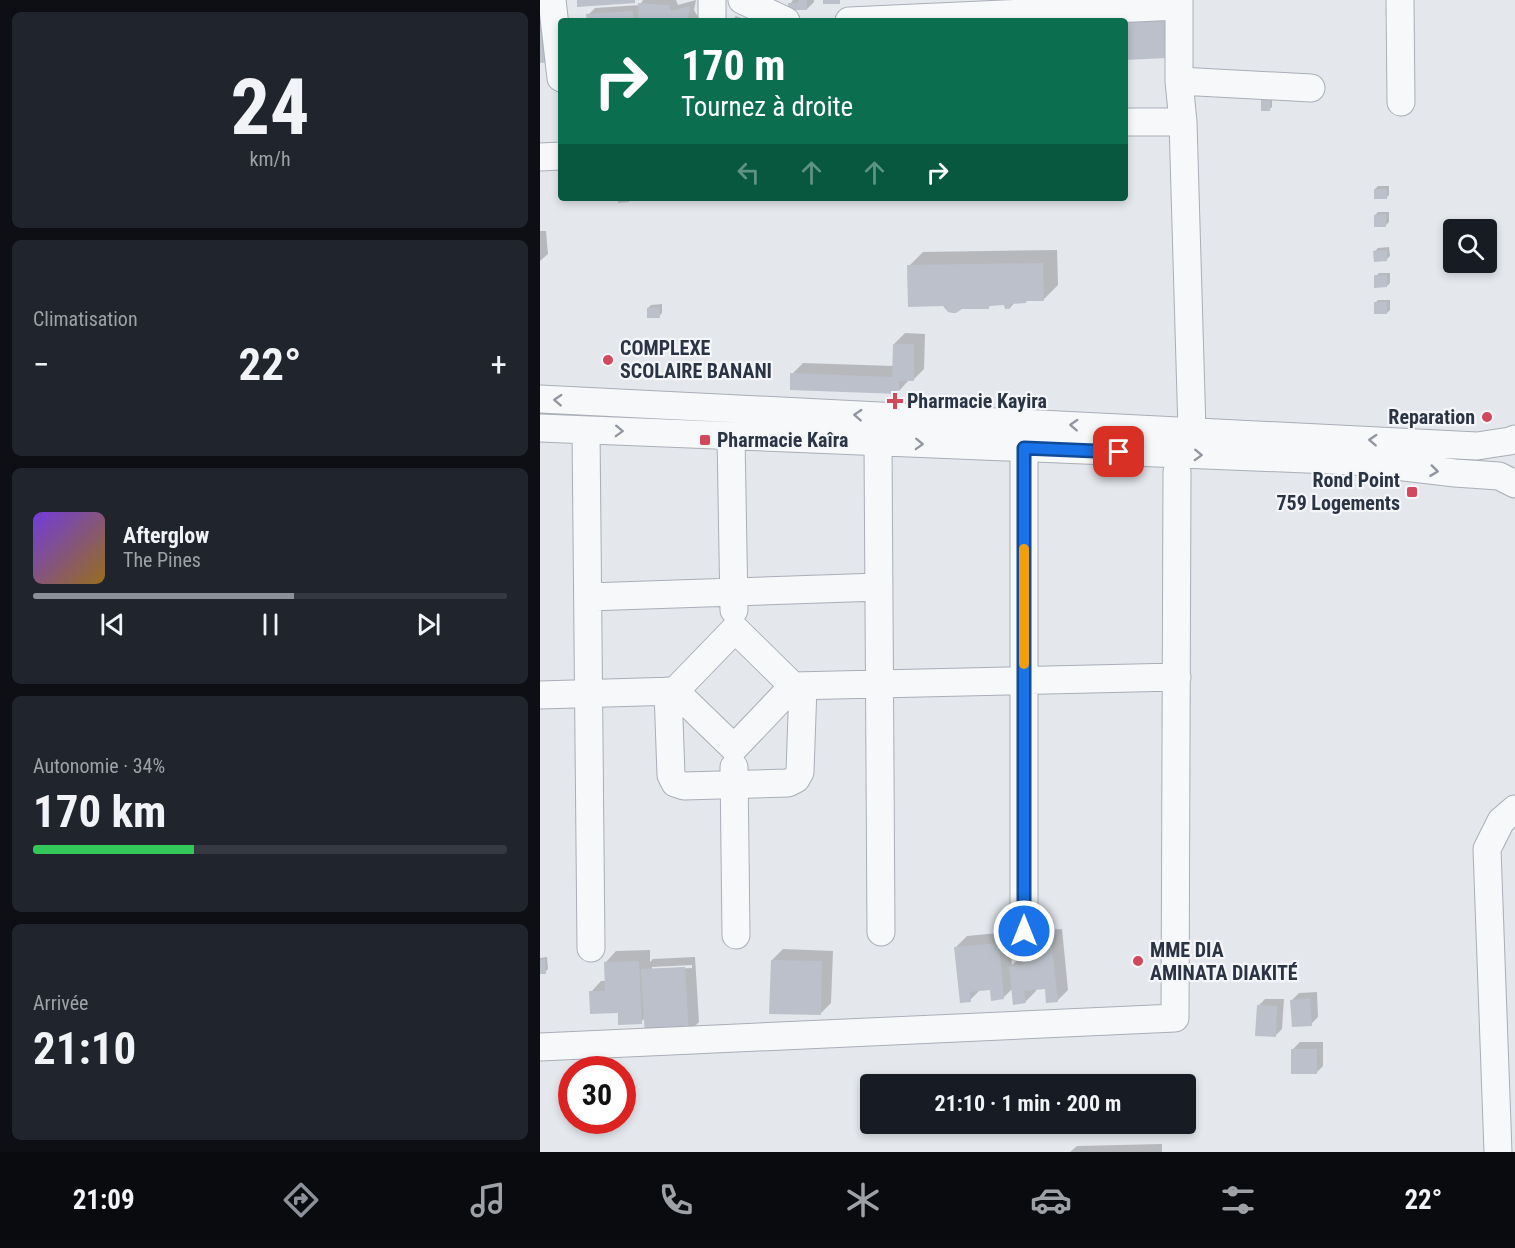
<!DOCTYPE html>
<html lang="fr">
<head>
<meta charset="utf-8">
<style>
	:root { --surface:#171b24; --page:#20242c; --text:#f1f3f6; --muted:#9ea1a6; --line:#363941; --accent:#8c9099 }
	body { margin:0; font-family:"Roboto Condensed",sans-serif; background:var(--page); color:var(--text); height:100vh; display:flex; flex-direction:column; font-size:22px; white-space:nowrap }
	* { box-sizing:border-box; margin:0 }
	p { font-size:20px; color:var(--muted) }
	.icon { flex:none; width:33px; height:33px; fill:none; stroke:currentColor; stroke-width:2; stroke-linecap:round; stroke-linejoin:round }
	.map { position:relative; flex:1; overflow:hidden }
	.panel { display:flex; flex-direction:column; gap:12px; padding:12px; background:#0d0f14; width:540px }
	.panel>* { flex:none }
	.banner { position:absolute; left:18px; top:18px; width:570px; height:183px; border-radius:6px; box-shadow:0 3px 9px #0003; background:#0b6e4f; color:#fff; overflow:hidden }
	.buttons { position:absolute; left:903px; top:219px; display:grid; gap:12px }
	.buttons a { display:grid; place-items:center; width:54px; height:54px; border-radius:6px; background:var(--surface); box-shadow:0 3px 9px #0003; font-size:30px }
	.speed { position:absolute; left:18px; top:1056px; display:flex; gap:12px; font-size:30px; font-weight:700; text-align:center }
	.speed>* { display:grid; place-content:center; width:78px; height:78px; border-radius:50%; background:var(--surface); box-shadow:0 3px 9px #0003; line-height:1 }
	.speed .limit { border:9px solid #d22; background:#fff; color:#111 }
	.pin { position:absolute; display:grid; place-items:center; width:51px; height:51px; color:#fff; margin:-26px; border-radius:12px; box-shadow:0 3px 9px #0006 }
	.me { position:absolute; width:66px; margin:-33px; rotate:0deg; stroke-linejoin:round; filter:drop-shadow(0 0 4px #0008) }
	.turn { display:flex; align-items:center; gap:21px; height:126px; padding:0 24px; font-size:27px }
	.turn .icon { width:78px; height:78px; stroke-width:2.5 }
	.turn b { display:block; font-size:42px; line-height:51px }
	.lanes { display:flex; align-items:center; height:57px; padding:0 24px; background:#0003; justify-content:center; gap:30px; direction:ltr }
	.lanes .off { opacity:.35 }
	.big { font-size:45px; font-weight:700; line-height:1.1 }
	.panel .widget { flex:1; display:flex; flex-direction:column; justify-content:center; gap:9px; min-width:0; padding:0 21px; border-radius:9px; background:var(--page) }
	.panel .dial { align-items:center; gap:0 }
	.dial b { font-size:78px; line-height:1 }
	.song { display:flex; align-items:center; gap:18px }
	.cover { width:72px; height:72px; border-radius:9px; background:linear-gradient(135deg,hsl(260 70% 55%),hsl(40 70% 35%)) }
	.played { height:6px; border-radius:3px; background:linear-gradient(90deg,var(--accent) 55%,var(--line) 55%) }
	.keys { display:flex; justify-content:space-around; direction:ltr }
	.heat { display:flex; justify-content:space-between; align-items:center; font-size:33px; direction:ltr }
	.charge { height:9px; border-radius:4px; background:linear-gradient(90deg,#34c759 34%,var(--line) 0) }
	.trip { position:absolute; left:320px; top:1074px; width:336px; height:60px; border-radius:6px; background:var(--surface); box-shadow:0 3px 9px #0003; font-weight:700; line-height:60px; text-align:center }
	.tabs { display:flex; height:96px; justify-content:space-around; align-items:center; background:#090b0e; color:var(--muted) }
	.tabs .icon { width:42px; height:42px }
	.tabs .selected { color:var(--accent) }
	.tabs b { font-size:27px; color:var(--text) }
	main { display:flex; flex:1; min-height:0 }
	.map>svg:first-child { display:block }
	.shadow { fill:#0003; fill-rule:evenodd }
	.building { fill:#bbc0ca }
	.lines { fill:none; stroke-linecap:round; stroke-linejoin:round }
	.minor-casing { stroke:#a9aeb7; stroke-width:29 }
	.minor { stroke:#f7f8fa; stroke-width:27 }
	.oneway { stroke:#9196a0 }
	.route-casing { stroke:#114b97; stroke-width:15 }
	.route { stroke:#1a73e8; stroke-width:10 }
	.slow { stroke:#f59e0b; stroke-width:10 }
	.poi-dot { fill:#d1495b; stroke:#f4f6f9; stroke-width:2 }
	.labels { text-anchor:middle; stroke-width:4.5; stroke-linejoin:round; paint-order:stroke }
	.poi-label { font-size:20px; font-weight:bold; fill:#2b3445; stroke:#f4f6f9; text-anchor:start }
</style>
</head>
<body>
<main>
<section class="panel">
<div class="widget dial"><b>24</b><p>km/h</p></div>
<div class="widget"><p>Climatisation</p>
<div class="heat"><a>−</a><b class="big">22°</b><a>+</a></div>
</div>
<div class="widget">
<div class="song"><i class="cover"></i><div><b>Afterglow</b><p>The Pines</p></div></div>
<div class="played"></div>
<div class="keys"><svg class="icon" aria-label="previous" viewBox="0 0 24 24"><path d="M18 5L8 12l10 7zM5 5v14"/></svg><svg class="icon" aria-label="pause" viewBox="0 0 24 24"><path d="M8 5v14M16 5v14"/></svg><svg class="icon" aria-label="next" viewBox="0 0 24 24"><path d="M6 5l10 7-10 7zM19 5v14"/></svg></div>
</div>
<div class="widget"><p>Autonomie · 34%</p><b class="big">170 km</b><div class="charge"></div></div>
<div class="widget"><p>Arrivée</p><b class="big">21:10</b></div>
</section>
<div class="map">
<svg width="975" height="1152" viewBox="0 0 975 1152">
	<rect width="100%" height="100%" fill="#e4e7ec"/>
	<path class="shadow" d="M 103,0 L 136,0 L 138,5 L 156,0 L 154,10 L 158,17 L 163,17 L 163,21 L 48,21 L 48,15 L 55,8 L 100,5 Z
		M 253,0 L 274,0 L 274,2 L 267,9 L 250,4 Z
		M 636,11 L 628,53 L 585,58 L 585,21 Z
		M 196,16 L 209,21 L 191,21 Z
		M 732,93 L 732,107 L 729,110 L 723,110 Z
		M 838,186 L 849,186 L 849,195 L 846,198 L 835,189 Z
		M 838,212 L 849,212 L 849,222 L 846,225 L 835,215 Z
		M 0,231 L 6,231 L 8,254 L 0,261 Z
		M 849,247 L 850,256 L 847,259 L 835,251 L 838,248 Z
		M 517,250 L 518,285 L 503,300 L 488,300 L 486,302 L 475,302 L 470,308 L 466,304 L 452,304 L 449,307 L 369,266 L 383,252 Z
		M 839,273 L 850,273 L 850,283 L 847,286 L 836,276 Z
		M 838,300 L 850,300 L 850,310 L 847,313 L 835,303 Z
		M 122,304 L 122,313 L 119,316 L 108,308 L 111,305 Z
		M 365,333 L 385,334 L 384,369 L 373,380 L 369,380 L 358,392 L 252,374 L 263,363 L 354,366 L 354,344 Z
		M 522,929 L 528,990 L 517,1001 L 506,987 L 496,988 L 496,991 L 485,1002 L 472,989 L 463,998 L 451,988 L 441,989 L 430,1000 L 416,947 L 427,936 L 469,932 L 472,965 L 481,956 L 484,956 L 493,931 Z
		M 243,949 L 293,951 L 291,1003 L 280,1014 L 232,960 Z
		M 110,950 L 110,962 L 113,959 L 155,957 L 159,1022 L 148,1033 L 105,1018 L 101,1022 L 80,1011 L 51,992 L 61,981 L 66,981 L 66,962 L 76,951 ZM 152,965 L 152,968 L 112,970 L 112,967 Z
		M 7,957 L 8,969 L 5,972 L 0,972 L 0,958 Z
		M 777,992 L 778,1017 L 771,1024 L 752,1000 L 759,993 Z
		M 725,999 L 744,999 L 742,1029 L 735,1036 L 718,1006 Z
		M 760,1042 L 783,1042 L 783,1066 L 776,1073 L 753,1049 Z
		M 622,1144 L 622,1152 L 530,1152 L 537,1146 Z"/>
	<path class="building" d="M 37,0 L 95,0 L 95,3 L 37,7 Z
		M 258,0 L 267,0 L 267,10 L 248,10 L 248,3 L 258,3 Z
		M 283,0 L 300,0 L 300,4 L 283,4 Z
		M 98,3 L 129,5 L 131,11 L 150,6 L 148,18 L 150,21 L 99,21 Z
		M 93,11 L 94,21 L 47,21 L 46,14 Z
		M 0,13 L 12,62 L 0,63 Z
		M 630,17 L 630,29 L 624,29 L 626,58 L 585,60 L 585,23 L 613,21 L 613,18 Z
		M 721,96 L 730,96 L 730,111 L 721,111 Z
		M 834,189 L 847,189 L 847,199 L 834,199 Z
		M 78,198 L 89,198 L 89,202 L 78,203 Z
		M 846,214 L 846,227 L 834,227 L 834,215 Z
		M 847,250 L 847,261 L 834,262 L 833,251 Z
		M 503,263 L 504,301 L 486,301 L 486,303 L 470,304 L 470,309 L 465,309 L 464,305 L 449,306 L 449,309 L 422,309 L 416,313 L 412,313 L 408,312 L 403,306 L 368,307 L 367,265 Z
		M 834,275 L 847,275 L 847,287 L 834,288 Z
		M 834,302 L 847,302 L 847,314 L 834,314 Z
		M 119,307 L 120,318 L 107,318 L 107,308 Z
		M 353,344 L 374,344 L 374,381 L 359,381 L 359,394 L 250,390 L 250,373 L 352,377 Z
		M 511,939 L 518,1002 L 506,1003 L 505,989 L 484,991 L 486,1003 L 473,1005 L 469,966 L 483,965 L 481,941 Z
		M 459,943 L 464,999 L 451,1001 L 450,990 L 430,992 L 431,1002 L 420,1003 L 414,947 Z
		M 5,959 L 6,974 L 0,974 L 0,960 Z
		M 231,960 L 282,961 L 281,1015 L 229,1014 Z
		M 99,961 L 102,1024 L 78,1025 L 78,1013 L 50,1014 L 49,991 L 65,991 L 64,962 Z
		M 145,967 L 149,1034 L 105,1037 L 101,969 Z
		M 770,998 L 772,1026 L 752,1027 L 750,1000 Z
		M 717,1005 L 737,1006 L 736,1037 L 715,1036 Z
		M 751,1049 L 777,1049 L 777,1074 L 751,1074 Z"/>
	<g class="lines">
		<defs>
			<path id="minor" d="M 12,0 L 21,78
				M 172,0 L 172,21
				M 202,0 L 246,21
				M 639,0 L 639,81 L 643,122 L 652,431
				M 860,0 L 861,102
				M 309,21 L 639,6
				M 639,81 L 771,88
				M 585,122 L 643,122
				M 0,157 L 21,156
				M 0,399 L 937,446 L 970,441 L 975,439
				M 0,428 L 814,461 L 915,473 L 959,476 L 975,484
				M 46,430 L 51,948
				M 191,436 L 194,610
				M 338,442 L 341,932
				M 48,597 L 339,587
				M 253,686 L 637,677
				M 128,691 L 131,775 L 135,783 L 144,786 L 248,783 L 256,779 L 260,772 L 263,686
				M 0,695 L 135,691 L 194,748 L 253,686 L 195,629 L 135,691
				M 194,767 L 196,935
				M 484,931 L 484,448
				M 0,1047 L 635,1018 L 637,472
				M 958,1152 L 947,849 L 961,821 L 975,809"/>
		</defs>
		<use href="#minor" class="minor-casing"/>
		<use href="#minor" class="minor"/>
	</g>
	<defs><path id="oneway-chevron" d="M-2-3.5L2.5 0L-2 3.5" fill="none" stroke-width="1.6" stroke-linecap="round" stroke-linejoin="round" transform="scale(1.5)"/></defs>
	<g class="oneway">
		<use href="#oneway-chevron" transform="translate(18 400) rotate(-177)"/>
		<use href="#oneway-chevron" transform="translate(318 415) rotate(-177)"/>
		<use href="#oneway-chevron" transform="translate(534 425) rotate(-177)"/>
		<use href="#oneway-chevron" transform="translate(79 431) rotate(2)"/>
		<use href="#oneway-chevron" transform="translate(833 440) rotate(-177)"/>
		<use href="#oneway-chevron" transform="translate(379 444) rotate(2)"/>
		<use href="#oneway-chevron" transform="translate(658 455) rotate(2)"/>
		<use href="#oneway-chevron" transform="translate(894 471) rotate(7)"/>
	</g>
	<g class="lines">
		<defs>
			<path id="route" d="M 484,931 L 484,448 L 579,452"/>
		</defs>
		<use href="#route" class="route-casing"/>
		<use href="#route" class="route"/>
		<path class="slow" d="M 484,549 L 484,664"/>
	</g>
	<g class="poi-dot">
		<circle cx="68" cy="360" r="6"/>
		<path d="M352 392h6v6h6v6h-6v6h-6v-6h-6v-6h6z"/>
		<circle cx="947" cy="417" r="6"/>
		<rect x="159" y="434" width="12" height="12" rx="3"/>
		<rect x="866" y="486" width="12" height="12" rx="3"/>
		<circle cx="598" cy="961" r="6"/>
	</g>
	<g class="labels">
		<g class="poi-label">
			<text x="80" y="355">COMPLEXE<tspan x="80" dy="23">SCOLAIRE BANANI</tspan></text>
			<text x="367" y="408">Pharmacie Kayira</text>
			<text x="935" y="424" text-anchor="end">Reparation</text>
			<text x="177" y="447">Pharmacie Kaîra</text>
			<text x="860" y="487" text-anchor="end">Rond Point<tspan x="860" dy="23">759 Logements</tspan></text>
			<text x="610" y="957">MME DIA<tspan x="610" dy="23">AMINATA DIAKITÉ</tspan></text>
		</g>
	</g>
</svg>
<div class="buttons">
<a><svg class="icon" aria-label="search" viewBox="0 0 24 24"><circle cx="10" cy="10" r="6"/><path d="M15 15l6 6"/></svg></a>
</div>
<div class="speed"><div class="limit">30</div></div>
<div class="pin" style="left:579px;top:452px;background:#d93025"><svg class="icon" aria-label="arrive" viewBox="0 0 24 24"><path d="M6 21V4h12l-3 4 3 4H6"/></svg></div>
<svg class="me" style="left:484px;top:931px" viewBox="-20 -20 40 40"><circle r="17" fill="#1a73e8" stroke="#fff" stroke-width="3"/><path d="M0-11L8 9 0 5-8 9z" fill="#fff"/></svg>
<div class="trip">21:10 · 1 min · 200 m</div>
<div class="banner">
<div class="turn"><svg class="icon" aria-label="right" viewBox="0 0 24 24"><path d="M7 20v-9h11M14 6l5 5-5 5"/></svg><div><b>170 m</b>Tournez à droite</div></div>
<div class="lanes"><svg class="icon off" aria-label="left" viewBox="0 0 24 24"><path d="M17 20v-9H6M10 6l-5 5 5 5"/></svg><svg class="icon off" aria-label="ahead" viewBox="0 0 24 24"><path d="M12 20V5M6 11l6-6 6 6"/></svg><svg class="icon off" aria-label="ahead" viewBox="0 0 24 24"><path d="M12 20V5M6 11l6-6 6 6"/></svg><svg class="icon" aria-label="right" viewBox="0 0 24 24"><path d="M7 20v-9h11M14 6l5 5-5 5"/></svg></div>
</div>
</div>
</main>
<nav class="tabs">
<b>21:09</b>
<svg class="icon selected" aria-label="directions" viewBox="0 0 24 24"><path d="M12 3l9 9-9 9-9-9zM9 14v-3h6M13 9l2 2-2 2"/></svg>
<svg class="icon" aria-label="music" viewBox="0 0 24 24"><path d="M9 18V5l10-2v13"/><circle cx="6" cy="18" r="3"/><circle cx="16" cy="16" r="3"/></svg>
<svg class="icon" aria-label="phone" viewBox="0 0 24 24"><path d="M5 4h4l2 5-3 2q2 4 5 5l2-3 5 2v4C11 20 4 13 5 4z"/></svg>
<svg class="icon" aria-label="climate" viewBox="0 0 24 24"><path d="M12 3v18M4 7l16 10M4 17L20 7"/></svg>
<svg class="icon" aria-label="car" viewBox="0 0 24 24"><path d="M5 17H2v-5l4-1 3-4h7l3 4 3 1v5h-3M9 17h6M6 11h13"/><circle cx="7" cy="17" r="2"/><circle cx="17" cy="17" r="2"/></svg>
<svg class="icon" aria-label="filters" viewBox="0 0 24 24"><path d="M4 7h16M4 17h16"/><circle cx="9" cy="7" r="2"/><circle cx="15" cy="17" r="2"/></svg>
<b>22°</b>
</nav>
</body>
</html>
